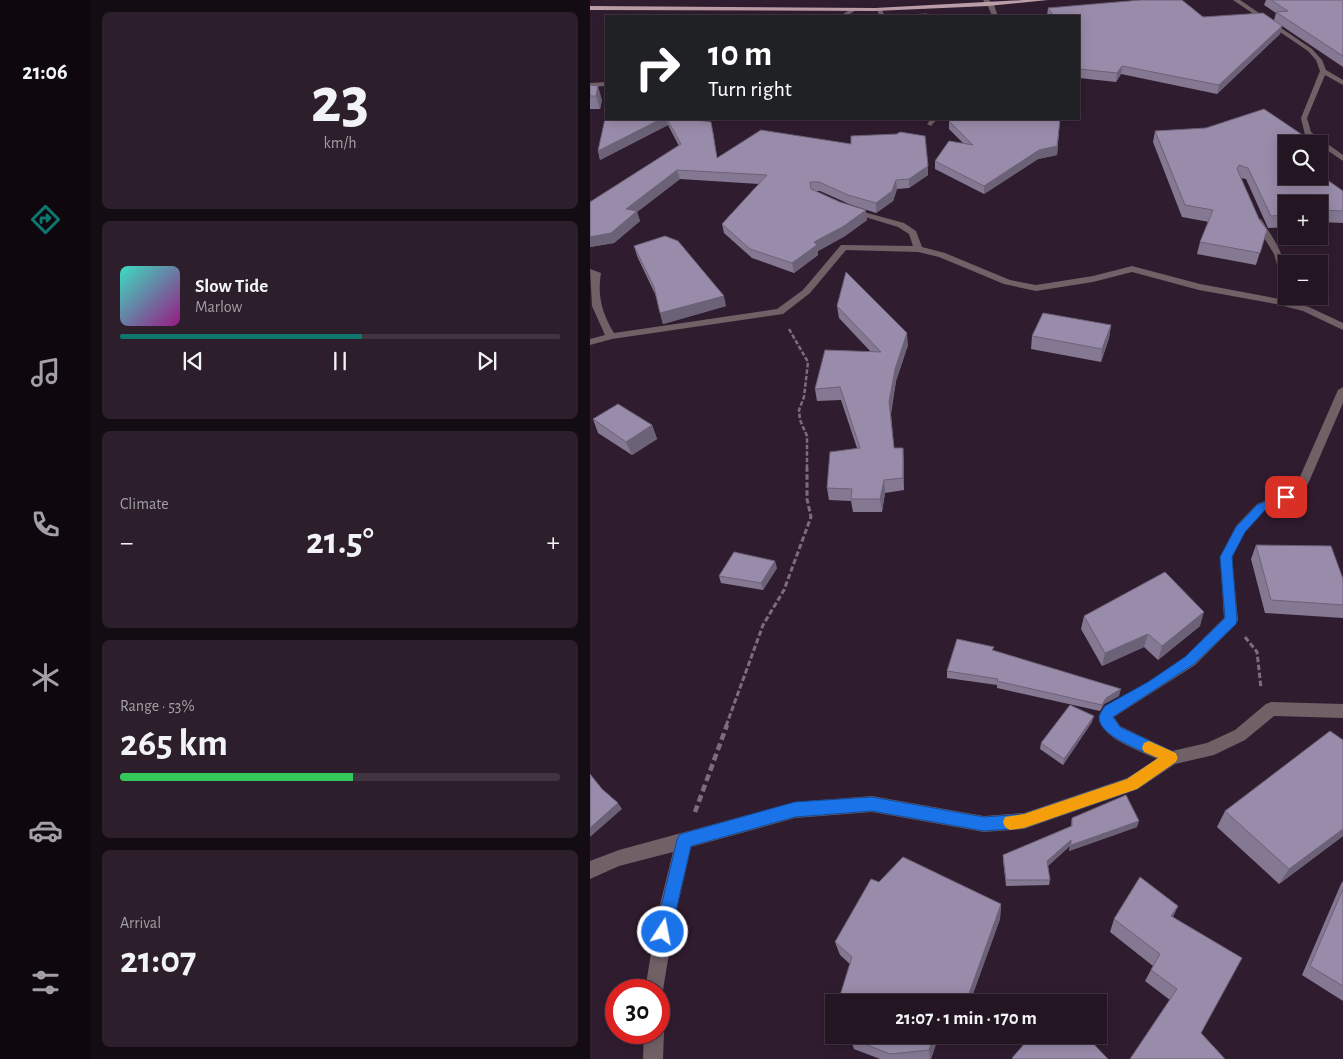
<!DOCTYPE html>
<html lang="en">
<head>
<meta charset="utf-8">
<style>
	:root { --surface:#241523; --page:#2c1e2b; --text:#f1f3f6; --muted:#a39fa6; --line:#413441; --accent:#0f766e }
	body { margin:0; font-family:"Alegreya Sans",sans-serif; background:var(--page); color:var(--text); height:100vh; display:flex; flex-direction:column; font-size:19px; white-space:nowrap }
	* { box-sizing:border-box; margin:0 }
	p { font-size:16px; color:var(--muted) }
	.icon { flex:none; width:28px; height:28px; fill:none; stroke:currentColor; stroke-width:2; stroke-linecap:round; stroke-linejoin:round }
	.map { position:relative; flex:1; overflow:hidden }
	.drawer { display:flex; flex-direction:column; gap:12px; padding:12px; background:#140c13; width:500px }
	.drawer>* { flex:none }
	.guide { position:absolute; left:15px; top:15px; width:475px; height:105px; border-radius:0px; box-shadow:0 2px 12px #0003,0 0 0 1px var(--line); background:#202124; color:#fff; overflow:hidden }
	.fabs { position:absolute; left:688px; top:135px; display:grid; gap:10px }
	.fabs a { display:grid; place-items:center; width:50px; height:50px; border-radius:0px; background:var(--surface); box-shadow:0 2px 12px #0003,0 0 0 1px var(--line); font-size:25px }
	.speed { position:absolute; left:15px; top:979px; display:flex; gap:10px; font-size:25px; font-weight:700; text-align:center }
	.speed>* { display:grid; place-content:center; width:65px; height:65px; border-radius:50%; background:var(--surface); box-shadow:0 2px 12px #0003,0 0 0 1px var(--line); line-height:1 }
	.speed .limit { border:8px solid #d22; background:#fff; color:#111 }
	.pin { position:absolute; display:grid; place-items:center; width:42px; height:42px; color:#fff; margin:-21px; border-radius:10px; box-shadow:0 2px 8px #0006 }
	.me { position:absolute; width:55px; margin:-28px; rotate:11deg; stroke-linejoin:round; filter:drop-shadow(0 0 4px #0008) }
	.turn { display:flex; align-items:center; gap:18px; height:105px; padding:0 20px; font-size:22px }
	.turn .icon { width:65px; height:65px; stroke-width:2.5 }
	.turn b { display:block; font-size:35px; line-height:42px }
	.big { font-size:38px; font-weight:700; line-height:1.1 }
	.drawer .widget { flex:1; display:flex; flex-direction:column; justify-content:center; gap:8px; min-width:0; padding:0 18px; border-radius:8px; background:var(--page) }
	.drawer .dial { align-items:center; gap:0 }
	.dial b { font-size:65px; line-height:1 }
	.song { display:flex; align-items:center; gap:15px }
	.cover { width:60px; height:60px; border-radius:8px; background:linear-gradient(135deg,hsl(170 70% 55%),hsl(310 70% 35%)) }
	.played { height:5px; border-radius:2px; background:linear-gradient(90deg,var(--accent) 55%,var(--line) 55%) }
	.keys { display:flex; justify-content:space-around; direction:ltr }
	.heat { display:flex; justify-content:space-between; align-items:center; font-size:28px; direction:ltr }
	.charge { height:8px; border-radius:4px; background:linear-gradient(90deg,#34c759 53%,var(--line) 0) }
	.trip { position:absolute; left:235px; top:994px; width:282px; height:50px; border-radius:0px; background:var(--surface); box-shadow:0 2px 12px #0003,0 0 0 1px var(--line); font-weight:700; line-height:50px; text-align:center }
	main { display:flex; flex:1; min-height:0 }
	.menu { display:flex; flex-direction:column; width:90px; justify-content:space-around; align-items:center; background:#0e080e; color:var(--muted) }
	.menu .icon { width:35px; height:35px }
	.menu .active { color:var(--accent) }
	.menu b { font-size:22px; color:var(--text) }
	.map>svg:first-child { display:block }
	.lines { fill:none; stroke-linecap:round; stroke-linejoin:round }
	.path-far2 { stroke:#7e6c7d; stroke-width:2.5; stroke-dasharray:4.5 2; stroke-linecap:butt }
	.path-far1 { stroke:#7e6c7d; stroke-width:3; stroke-dasharray:5.5 2.5; stroke-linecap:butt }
	.path { stroke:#7e6c7d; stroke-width:4.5; stroke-dasharray:7 4; stroke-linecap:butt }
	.minor { fill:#706167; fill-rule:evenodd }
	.major { fill:#bc9ea9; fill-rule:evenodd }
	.wall { fill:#847892 }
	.shaded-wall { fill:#6b6277 }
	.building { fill:#998caa; stroke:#6b6277 }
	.route { fill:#1a73e8; stroke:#114b97 }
	.slow { fill:#f59e0b }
</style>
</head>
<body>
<main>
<nav class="menu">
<b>21:06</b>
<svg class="icon active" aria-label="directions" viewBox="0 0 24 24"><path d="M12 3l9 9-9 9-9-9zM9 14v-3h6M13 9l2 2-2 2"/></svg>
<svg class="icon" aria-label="music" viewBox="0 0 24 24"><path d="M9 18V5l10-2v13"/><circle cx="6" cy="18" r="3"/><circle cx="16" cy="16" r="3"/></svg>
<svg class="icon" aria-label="phone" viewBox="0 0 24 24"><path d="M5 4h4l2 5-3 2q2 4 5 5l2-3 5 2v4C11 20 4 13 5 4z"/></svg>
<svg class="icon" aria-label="climate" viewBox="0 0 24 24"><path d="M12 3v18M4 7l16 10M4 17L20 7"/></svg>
<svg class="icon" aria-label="car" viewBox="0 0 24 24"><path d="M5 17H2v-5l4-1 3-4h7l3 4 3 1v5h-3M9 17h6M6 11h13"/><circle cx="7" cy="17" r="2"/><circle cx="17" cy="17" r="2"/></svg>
<svg class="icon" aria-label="filters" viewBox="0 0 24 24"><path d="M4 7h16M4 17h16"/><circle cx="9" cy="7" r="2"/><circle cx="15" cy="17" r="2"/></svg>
</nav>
<section class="drawer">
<div class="widget dial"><b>23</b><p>km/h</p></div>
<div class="widget">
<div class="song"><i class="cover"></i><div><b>Slow Tide</b><p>Marlow</p></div></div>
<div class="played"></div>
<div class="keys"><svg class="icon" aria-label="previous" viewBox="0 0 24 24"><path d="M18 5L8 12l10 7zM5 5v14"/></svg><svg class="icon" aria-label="pause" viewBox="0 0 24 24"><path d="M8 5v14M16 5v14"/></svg><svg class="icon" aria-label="next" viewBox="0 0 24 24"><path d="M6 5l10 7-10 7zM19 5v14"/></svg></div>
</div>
<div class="widget"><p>Climate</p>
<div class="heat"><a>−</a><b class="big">21.5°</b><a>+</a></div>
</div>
<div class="widget"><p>Range · 53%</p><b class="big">265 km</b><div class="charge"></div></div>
<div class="widget"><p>Arrival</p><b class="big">21:07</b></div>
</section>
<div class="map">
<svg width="753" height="1059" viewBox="0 0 753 1059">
	<rect width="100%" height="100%" fill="#301c2f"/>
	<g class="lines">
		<path class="path-far2" d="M 199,329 L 218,362 L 214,397 L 209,410 L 210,420 L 217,436 L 217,469"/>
		<path class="path-far1" d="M 655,637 L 667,652 L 671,688
			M 136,726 L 173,625 L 194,590 L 221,517 L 217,499 L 217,468"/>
		<path class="path" d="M 105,812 L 137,725"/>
		<path class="minor" d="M 393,0 L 399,0 L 404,5 L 408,16 L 402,16 L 398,6 Z
			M 643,0 L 650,0 L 722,49 L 732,60 L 736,70 L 753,80 L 753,85 L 735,75 L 717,118 L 721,132 L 753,155 L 753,161 L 715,135 L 711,118 L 730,71 L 726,60 L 718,51 Z
			M 287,8 L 291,8 L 295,16 L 289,16 Z
			M 261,9 L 266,10 L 257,16 L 250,16 Z
			M 16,82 L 16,86 L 0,87 L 0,83 Z
			M 341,119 L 347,119 L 341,126 L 337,124 Z
			M 259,208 L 314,223 L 326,231 L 332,247 L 355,253 L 420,280 L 446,285 L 503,276 L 542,266 L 610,284 L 690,299 L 719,307 L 753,323 L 753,330 L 713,311 L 686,304 L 609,290 L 542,272 L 503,282 L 446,291 L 414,284 L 349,257 L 328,252 L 256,250 L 220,293 L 193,314 L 22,339 L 0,345 L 0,339 L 15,335 L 2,306 L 0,269 L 11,273 C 7,295 12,314 24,333 L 187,309 L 213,290 L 251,245 L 323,246 L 319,234 L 308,227 L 259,212 Z
			M 665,219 L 671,219 C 685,241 696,255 696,282 L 691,279 L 684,254 L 664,221 Z
			M 753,387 L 753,403 L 718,484 L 700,500 L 675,510 L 655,532 L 642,557 L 648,620 L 646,624 L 605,665 L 524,717 L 530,726 L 582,751 L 617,743 L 645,730 L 676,704 L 681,702 L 753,704 L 753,718 L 684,716 L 655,740 L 624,755 L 585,764 L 548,789 L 434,829 L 394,832 L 282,812 L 205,818 L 101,847 L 85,917 L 73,990 L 69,997 L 69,990 L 55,990 L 67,917 L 83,852 L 29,866 L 0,879 L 0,861 L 29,850 L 205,802 L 282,796 L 394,816 L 434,813 L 537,778 L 567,759 C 549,750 493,733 515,706 L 558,682 L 595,657 L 634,618 L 630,557 L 646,526 L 667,504 L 692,494 L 709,479 L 748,390 Z
			M 69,1024 L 74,1032 L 73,1059 L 53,1059 L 54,1032 L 69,1032 Z"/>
		<path class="major" d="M 434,0 L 458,0 L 398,6 L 285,11 L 0,10 L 0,6 L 285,8 Z"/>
	</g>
	<path class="wall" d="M 676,0 L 753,0 L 753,67 L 692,26 L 690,34 L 627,94 L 531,74 L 526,82 L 489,78 L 489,16 L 457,16 L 458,8 L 613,17 L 684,20 L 686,13 L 674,5 Z
		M 0,85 L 12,100 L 10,109 L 0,109 Z
		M 16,119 L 121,119 L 112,121 L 123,131 L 127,158 L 338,166 L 338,175 L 319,188 L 307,189 L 303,201 L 286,213 L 259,204 L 230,191 L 226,191 L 277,220 L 255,236 L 228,251 L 228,255 L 204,273 L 162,258 L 134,233 L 132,224 L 169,184 L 90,179 L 47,212 L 50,221 L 24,243 L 0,247 L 0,202 L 89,146 L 78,125 L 10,160 L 8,151 Z
		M 364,119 L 470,119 L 467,155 L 448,159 L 394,194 L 345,169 L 345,161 L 373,143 L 359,129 L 359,121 L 364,120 Z
		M 565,131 L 696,144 L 696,176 L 753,191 L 753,223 L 729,222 L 729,204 L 696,204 L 696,227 L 678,228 L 656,179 L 651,178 L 669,219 L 677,230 L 666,265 L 607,254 L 610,242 L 619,222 L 592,217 L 563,142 Z
		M 44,246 L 136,306 L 73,324 L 66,296 L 47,256 Z
		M 247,306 L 318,345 L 306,381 L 301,414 L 304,448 L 313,448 L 314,490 L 295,493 L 292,512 L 263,512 L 261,501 L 239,500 L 237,488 L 267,448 L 251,400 L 227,401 L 225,389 L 280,351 L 249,318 Z
		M 521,325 L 519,338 L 511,362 L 441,349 L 442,336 Z
		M 3,419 L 62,425 L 67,439 L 42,455 L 8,433 Z
		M 666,545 L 753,579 L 753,618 L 675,613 L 661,559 Z
		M 187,568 L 173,590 L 131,583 L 129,576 Z
		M 494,616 L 610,626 L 568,660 L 554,647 L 512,666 L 491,629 Z
		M 357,671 L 529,696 L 514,704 L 510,711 L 407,688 L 407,685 L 357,678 Z
		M 502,722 L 473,765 L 450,749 L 451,743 Z
		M 753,740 L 753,836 L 689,884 L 627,827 L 635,811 Z
		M 482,818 L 547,827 L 479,851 L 480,846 L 458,866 L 460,880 L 459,885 L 416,886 L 413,860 L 413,855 L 481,826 Z
		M 753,881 L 753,1001 L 712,975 L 751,884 Z
		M 289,882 L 411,904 L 410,919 L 380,1002 L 248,1002 L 260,964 L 250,955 L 245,942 Z
		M 588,906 L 583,917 L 611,1033 L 580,1000 L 555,981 L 563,966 L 520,932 L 524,919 Z
		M 349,1035 L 341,1059 L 290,1059 L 264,1049 L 260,1038 Z"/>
	<path class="shaded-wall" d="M 692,26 L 690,34 L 627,94 L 629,85 Z
		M 532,66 L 531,74 L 526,82 L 527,73 Z
		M 8,86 L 12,100 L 10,109 L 6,96 Z
		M 71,119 L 76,119 L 78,125 L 10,160 L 8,151 Z
		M 89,119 L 121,119 L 90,125 Z
		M 470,119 L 467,155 L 448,159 L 394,194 L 394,186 Z
		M 720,140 L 719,144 L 706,144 Z
		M 338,166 L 338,175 L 319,188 L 319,179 Z
		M 87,170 L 90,179 L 47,212 L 50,221 L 24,243 L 0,247 L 0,237 Z
		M 306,180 L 307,189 L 303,201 L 286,213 L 286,203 Z
		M 276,210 L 277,220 L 255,236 L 228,251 L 228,255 L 204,273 L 202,263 L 224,242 Z
		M 134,296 L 136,306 L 73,324 L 70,313 Z
		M 521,325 L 519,338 L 511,362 L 512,349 Z
		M 317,333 L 318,345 L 306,381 L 300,415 L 299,402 L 305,369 Z
		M 62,425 L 67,439 L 42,455 L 36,442 Z
		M 313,448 L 314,461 L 314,490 L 313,478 Z
		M 294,480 L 295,493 L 292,512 L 290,499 Z
		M 185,561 L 187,568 L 173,590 L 171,583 Z
		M 614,612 L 610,626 L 568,660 L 572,646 Z
		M 558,634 L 554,647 L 512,666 L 515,653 Z
		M 531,689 L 529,696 L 514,704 L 510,711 L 512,705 L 516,698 Z
		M 504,716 L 502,722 L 473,765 L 474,759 Z
		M 28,803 L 32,809 L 0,837 L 0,828 Z
		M 549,821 L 547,827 L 479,851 L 481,845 Z
		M 753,829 L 753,836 L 689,884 L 699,869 Z
		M 481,840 L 480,846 L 456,867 L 457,861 Z
		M 411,904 L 410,919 L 380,1002 L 376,1002 Z
		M 588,906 L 582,919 L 581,916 Z
		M 344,1035 L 349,1035 L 341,1059 L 340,1059 L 339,1050 Z"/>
	<path class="building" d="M 551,0 L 592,0 L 613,17 L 673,13 L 692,26 L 629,85 L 532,66 L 527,73 L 489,69 L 489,16 L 464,16 L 458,8 Z
		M 681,0 L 753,0 L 753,56 L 686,12 L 698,11 Z
		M 337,14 L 338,16 L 295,16 Z
		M 0,85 L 8,86 L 6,96 L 0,96 Z
		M 674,109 L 720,140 L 706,144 L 696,144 L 696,146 L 691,147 L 696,151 L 696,176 L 729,176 L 729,174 L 753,191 L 753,211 L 729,210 L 729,204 L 696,204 L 696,215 L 681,216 L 658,168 L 649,165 L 647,169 L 669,219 L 677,230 L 670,253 L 610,242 L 623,210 L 595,205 L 565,131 L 616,128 Z
		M 16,114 L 16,119 L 71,119 L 8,151 Z
		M 77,119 L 100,119 L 121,122 L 127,158 L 171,130 L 261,144 L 261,136 L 307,134 L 310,132 L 335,136 L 338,166 L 319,179 L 306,180 L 302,191 L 286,203 L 258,195 L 229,182 L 220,182 L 221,189 L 250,202 L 276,210 L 254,226 L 224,242 L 227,245 L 202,263 L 160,249 L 132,224 L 177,175 L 87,170 L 36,209 L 47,211 L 21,233 L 0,237 L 0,202 L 91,144 Z
		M 370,119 L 470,119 L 467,146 L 449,150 L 394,186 L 345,161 L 359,141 L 383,145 L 359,121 Z
		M 75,236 L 88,241 L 134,296 L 70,313 L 64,287 L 44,246 Z
		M 256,272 L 317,333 L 305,369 L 299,402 L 304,448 L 313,448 L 313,478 L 294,480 L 290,499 L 261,499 L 262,489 L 237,488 L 240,452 L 270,448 L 250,387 L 225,389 L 235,350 L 291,352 L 247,306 Z
		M 453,313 L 521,325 L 512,349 L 442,336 Z
		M 28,404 L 62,425 L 36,442 L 3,419 Z
		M 666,545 L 741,546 L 753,579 L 753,605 L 681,600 Z
		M 144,552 L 185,561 L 171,583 L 129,576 Z
		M 575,572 L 614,612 L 572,646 L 558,634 L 515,653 L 494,616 Z
		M 367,639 L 404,647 L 402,650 L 531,689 L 516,698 L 512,705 L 407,681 L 408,679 L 357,671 Z
		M 480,705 L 504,716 L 474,759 L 451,743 Z
		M 740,731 L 753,740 L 753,829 L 699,869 L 635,811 Z
		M 0,774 L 12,789 L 28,803 L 0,828 Z
		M 536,795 L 549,821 L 481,845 L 481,840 L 457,861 L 460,880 L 416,880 L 413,855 L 482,826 L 482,818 Z
		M 313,857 L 411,904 L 376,1002 L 248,1002 L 262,957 L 245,942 L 281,879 L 289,882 Z
		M 550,877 L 588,906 L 581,916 L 652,958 L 611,1033 L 635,1059 L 540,1059 L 587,989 L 561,970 L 570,954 L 524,919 Z
		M 753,889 L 753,986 L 720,966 Z
		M 260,1035 L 344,1035 L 339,1050 L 300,1054 L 260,1038 Z
		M 442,1035 L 495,1035 L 518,1059 L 423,1059 L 422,1058 Z"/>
	<path class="route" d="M 696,493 L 701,497 L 700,500 L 675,510 L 655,532 L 642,557 L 647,620 L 646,624 L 604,664 L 523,717 L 530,727 L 586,753 L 588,758 L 586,762 L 547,789 L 434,828 L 394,831 L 282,811 L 205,817 L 101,846 L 81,932 L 79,938 L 73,941 L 67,938 L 65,932 L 87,840 L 89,835 L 94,833 L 205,802 L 282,797 L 394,817 L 434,814 L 537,779 L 568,758 C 553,751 508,736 509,717 C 510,713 513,709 515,706 L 558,682 L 595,657 L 635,618 L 630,557 L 646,527 L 667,505 Z"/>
	<path class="slow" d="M 559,741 L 586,753 L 588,758 L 586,762 L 547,789 L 434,828 L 420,830 L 415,827 L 413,822 L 415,817 L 434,814 L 537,779 L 568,758 L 554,752 L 552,748 L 554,743 Z"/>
</svg>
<div class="fabs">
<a><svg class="icon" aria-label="search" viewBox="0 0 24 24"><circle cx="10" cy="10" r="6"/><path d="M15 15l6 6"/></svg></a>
<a>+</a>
<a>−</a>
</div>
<div class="speed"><div class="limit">30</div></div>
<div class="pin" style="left:696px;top:497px;background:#d93025"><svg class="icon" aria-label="arrive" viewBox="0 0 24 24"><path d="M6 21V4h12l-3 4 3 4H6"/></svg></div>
<svg class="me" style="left:73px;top:932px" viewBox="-20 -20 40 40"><circle r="17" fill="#1a73e8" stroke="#fff" stroke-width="3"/><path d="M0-11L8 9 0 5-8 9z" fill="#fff"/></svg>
<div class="trip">21:07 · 1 min · 170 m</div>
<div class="guide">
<div class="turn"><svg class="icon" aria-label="right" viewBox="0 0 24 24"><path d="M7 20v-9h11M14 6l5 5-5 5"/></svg><div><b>10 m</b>Turn right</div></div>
</div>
</div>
</main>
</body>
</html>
